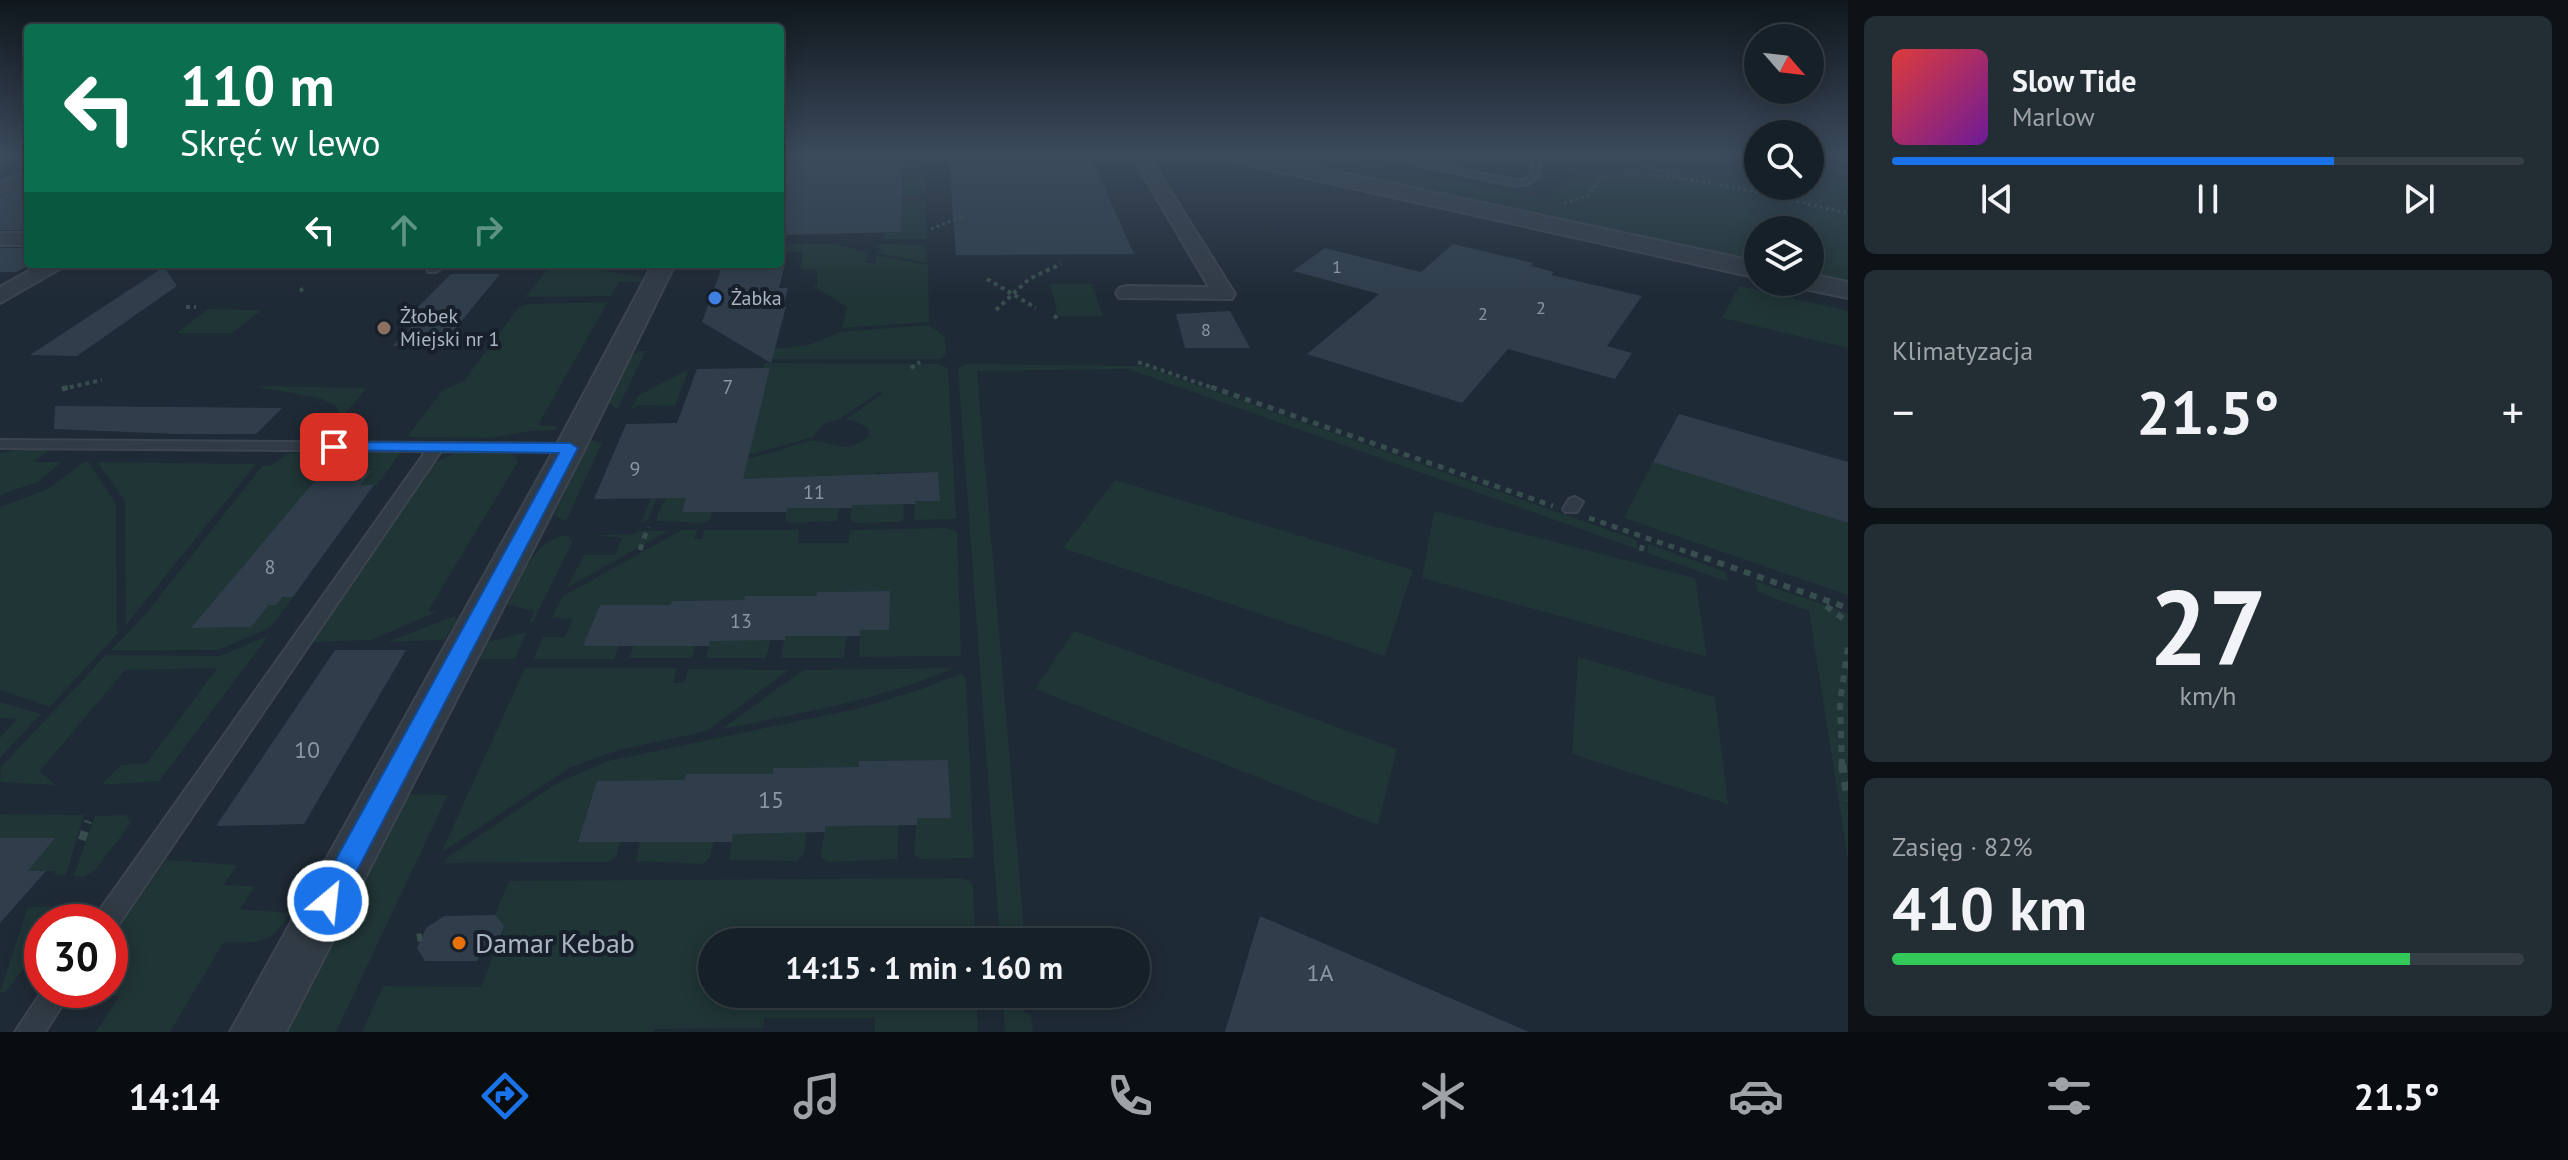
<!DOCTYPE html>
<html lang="pl">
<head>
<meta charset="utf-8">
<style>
	:root { --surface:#162028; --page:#232d34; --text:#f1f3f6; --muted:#9ea3a8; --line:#353e45; --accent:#1a73e8 }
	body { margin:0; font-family:"PT Sans",sans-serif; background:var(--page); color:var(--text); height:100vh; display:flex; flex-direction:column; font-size:30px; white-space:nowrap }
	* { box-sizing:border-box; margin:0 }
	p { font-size:26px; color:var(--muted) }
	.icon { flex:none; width:44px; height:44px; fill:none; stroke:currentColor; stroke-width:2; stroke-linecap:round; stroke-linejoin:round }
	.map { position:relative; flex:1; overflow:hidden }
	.drawer { display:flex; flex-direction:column; gap:16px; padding:16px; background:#0c1216; width:720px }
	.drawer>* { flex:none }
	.top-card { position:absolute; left:24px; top:24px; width:760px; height:244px; border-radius:8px; box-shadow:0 4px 20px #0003,0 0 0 2px var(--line); background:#0b6e4f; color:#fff; overflow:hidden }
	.needle { width:52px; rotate:118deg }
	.fabs { position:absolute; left:1744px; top:24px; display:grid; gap:16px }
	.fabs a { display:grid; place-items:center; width:80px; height:80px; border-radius:50%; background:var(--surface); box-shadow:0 4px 20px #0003,0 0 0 2px var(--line); font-size:40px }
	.speed { position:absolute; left:24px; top:904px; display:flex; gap:16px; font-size:40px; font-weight:700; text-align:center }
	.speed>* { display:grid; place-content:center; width:104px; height:104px; border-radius:50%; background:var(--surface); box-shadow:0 4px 20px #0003,0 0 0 2px var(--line); line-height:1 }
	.speed .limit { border:12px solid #d22; background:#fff; color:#111 }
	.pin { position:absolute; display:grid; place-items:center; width:68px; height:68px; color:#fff; margin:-34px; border-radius:16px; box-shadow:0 4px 12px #0006 }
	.me { position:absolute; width:88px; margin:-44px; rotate:28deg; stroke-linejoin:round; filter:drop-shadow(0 0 6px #0008) }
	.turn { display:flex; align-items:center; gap:28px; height:168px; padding:0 24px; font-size:36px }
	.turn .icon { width:104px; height:104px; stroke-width:2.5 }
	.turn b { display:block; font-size:56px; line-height:68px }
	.lanes { display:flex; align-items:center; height:76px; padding:0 24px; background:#0003; justify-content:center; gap:40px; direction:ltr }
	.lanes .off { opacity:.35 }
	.big { font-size:60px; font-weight:700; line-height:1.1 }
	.drawer .card { flex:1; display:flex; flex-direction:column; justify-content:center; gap:12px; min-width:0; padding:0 28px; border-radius:12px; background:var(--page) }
	.drawer .dial { align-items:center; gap:0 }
	.dial b { font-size:104px; line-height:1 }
	.song { display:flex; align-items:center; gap:24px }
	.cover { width:96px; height:96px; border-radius:12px; background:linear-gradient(135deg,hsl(0 70% 55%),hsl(280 70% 35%)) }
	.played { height:8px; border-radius:4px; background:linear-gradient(90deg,var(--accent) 70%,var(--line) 70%) }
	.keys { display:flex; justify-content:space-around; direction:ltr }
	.heat { display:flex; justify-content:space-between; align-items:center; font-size:44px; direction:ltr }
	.charge { height:12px; border-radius:6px; background:linear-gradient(90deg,#34c759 82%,var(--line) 0) }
	.trip { position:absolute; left:698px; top:928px; width:452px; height:80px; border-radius:40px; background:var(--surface); box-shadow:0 4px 20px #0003,0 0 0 2px var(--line); font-weight:700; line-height:80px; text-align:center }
	.menu { display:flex; height:128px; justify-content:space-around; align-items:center; background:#090d10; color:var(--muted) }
	.menu .icon { width:56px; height:56px }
	.menu .selected { color:var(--accent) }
	.menu b { font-size:36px; color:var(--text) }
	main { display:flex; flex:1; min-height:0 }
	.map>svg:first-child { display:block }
	.green { fill:#203536 }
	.building { fill:#303e4c }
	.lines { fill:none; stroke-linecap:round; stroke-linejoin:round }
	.service-casing { stroke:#3b444f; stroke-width:4 }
	.minor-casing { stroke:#3b444f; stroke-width:4 }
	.tertiary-casing { stroke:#3b444f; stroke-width:4 }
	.path-far4 { stroke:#384e4e; stroke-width:3; stroke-dasharray:3 3; stroke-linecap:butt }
	.path-far3 { stroke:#384e4e; stroke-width:4; stroke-dasharray:4 4; stroke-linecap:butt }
	.path-far2 { stroke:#384e4e; stroke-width:5; stroke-dasharray:6 6; stroke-linecap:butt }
	.path-far1 { stroke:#384e4e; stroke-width:6; stroke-dasharray:7 7; stroke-linecap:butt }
	.path { stroke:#384e4e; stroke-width:8; stroke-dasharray:9 9; stroke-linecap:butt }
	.service { fill:#313b45; fill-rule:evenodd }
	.minor { fill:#313b45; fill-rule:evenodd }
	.tertiary { fill:#313b45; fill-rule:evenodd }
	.route { fill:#1a73e8; stroke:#114b97; stroke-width:2 }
	.shop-dot { fill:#3f7fe0; stroke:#17202a; stroke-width:3 }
	.education-dot { fill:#8d6e63; stroke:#17202a; stroke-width:3 }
	.food-dot { fill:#e8710a; stroke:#17202a; stroke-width:3 }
	.labels { text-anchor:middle; stroke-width:8; stroke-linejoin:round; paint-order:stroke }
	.far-number-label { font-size:18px; fill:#8a96a3 }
	.far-poi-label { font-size:20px; fill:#abb6c3; stroke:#17202a; text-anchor:start }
	.number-label { font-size:20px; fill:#8a96a3 }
	.near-number-label { font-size:24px; fill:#8a96a3 }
	.near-poi-label { font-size:28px; fill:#abb6c3; stroke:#17202a; text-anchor:start }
</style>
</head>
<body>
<main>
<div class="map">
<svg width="1848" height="1032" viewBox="0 0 1848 1032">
	<rect width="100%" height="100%" fill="#1e2a35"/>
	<path class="green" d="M 1237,154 L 1327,154 L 1546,199 L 1572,178 L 1567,154 L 1758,154 L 1758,186 L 1810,186 L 1810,161 L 1848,167 L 1848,286 L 1810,278 L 1810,230 L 1758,230 L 1758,267 Z
		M 780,165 L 922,165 L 926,166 L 926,196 L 887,197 L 887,191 L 902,191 L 902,181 Z
		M 780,200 L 921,200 L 926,201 L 927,239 L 882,239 L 885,233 L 900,232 L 901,222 Z
		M 780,244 L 835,244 L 868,253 L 866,263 L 876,263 L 875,255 L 928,265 L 929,322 L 842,328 L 847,307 L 813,286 L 817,284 L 817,270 L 800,269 L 803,252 L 780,252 Z
		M 875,244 L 927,245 L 925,251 L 928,263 L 876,253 L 882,249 L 876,248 Z
		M 552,264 L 568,264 L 645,278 L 642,282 L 619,282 L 611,296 L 525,297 Z
		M 1050,284 L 1092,284 L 1103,316 L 1058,316 Z
		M 1739,286 L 1848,311 L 1848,348 L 1722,318 Z
		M 608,302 L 538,425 L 557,426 L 555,430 L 531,431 L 491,438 L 407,437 L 443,390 L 464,381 L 519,307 L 531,304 Z
		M 208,309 L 262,310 L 232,333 L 177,333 Z
		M 929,325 L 945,337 L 946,354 L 942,359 L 771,359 L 774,349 L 809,345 L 840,332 Z
		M 638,351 L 646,351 L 617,410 L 609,403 L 631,355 Z
		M 765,363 L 938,364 L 948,368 L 956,519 L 914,520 L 915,501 L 940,501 L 938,472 L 876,473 L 875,476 L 691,483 L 682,511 L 712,512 L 710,520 L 704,523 L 656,521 C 666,471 735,463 777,451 C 788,448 808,438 818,441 C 841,445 847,454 869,436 L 868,429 L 858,422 L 845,420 L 883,393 L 879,392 L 840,419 L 823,424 L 813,437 L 699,469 L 657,497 L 648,520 L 641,523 L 674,438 L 752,439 L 770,369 L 763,368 Z
		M 968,364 L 1143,366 L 1637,540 L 1637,549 L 1128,369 L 977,371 L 1025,942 L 1000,942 L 958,368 Z
		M 689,369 L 675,406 L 638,405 L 631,410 L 637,396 Z
		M 258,387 L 258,386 L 367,388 L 334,426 L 348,431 L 346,437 L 330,436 L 330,427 L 342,415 L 336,406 L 320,398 Z
		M 590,440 L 602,443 L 566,521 L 554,515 Z
		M 17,450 L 49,450 L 34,462 L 62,462 L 38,482 L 0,495 L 0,453 Z
		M 401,452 L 377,485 L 361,485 L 370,471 L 323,471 L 192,628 L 251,627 C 263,612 272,596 293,597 L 270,628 L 218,650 L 111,650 L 145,615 L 262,466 L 270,466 L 289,453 Z
		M 457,452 L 507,453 L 515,456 L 518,462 L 428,611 L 437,612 L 371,640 L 313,642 L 430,465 Z
		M 84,462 L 89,462 L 116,504 L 117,634 L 50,707 L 0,690 L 0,507 L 48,489 Z
		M 97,462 L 256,464 L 126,625 L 125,501 Z
		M 1653,462 L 1848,523 L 1848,595 L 1624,518 Z
		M 1115,480 L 1413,570 L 1385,656 L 1063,548 Z
		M 903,501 L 904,518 L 901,522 L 855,523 L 850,519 L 852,505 Z
		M 813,505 L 840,505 L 837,521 L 791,523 L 785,521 L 787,508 L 811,508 Z
		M 1434,511 L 1695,578 L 1707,657 L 1422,578 Z
		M 946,528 L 957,532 L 961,656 L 859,657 L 860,630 L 889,630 L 889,591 L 817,592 L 816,596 L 745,596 L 744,600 L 673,601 L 671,605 L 600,605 L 584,645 L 619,645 L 614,659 L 533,659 L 543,637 L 565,637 L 573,619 L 552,618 L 563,596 L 682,530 L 697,530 L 694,539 L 702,539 L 704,530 L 799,530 L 798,543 L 848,543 L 850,530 Z
		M 638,531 L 668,531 L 567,588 L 584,555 L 615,555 L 622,538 L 592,535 L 635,534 Z
		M 569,535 L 572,543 L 533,622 L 529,623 L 534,611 L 508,605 C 523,576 532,539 569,535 Z
		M 1648,544 L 1726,572 L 1728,582 L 1648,553 Z
		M 1755,581 L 1848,613 L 1848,860 L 1809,611 L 1758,592 Z
		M 455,616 L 456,621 L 444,640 L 387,642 Z
		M 847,631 L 844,658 L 781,658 L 785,636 Z
		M 1074,631 L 1397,749 L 1378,825 L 1035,689 Z
		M 527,632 L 515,659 L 477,659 L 487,642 Z
		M 269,635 L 159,781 L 101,785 L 121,765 L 147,763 L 217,668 L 125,670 L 40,771 L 55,785 L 0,782 L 1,767 L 106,655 L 220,656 Z
		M 772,636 L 766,658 L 706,658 L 710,641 Z
		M 634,645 L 695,646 L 692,658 L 629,658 Z
		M 1578,657 L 1715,697 L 1728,804 L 1572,754 Z
		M 525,668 L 677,668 L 673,683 L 684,683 L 688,669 L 789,670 L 707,731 L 619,750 L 571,767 L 441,853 Z
		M 954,668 C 880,700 801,713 722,729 L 803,670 Z
		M 962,673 L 966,679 L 974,858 L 920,859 L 914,854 L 917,818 L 951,818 L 948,760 L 860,761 L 859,767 L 773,768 L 773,774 L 686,774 L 684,780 L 621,841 L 616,857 L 608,862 L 445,863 L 448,857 L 557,783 L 608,761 L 860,708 L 919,690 Z
		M 0,702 L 41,714 L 0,758 L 0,738 L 17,719 L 0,718 Z
		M 402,794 L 448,795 L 336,1032 L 284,1032 Z
		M 0,814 L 84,815 L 66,875 L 54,874 L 55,871 L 28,871 L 55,838 L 0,838 Z
		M 125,815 L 131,821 L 129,826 L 96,869 L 84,877 L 74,876 L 95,816 Z
		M 899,818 L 897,859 L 828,862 L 821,857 L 825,826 Z
		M 807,826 L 804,854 L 798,861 L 729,860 L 733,834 Z
		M 715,834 L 710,857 L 703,864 L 636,861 L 640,841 Z
		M 166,860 L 237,865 L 223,885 L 255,886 L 240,909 L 289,913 C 270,948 258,941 223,943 L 170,1032 L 96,1032 L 119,996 L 71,997 L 76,990 L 110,990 L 110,941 Z
		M 959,878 L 969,880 L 973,886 L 975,942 L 712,942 L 712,994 L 976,994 L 978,1032 L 875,1032 L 875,1018 L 764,1018 L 763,1028 L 654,1029 L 653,1032 L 362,1032 L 383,986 L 481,987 L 504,927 L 495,915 L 509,881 Z
		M 60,906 L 63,913 L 57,922 L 42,922 L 42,943 L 6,992 L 0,992 L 28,907 Z
		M 1003,1000 L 1031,1015 L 1033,1032 L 1005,1032 Z"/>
	<path class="building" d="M 780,154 L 903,154 L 901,232 L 780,235 Z
		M 1092,160 L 1134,254 L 956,255 L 949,161 Z
		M 28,185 L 28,230 L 0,230 L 0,196 Z
		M 1453,244 L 1533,263 L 1531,266 L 1554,272 L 1551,275 L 1642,296 L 1607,346 L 1632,353 L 1615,379 L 1508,349 L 1462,403 L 1307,354 L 1379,294 L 1293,271 L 1325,248 L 1421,272 Z
		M 0,248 L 28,248 L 28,266 L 16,272 L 0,272 Z
		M 723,264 L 785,264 L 779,288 L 788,288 L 783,307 L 786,307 L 771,363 L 702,322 Z
		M 164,267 L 177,286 L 77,356 L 30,355 Z
		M 451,274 L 500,274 L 442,345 L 393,346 L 428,308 L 417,308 Z
		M 1230,311 L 1250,348 L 1185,348 L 1176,314 Z
		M 770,368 L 743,479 L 938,472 L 940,501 L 915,501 L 916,504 L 852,505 L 852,508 L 787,508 L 787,512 L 682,512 L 686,498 L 594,499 L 626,424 L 677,423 L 697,369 Z
		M 55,406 L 282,408 L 256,434 L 178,434 L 54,429 Z
		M 1679,414 L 1848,462 L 1848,523 L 1653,462 Z
		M 323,471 L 371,471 L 361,485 L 374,485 L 293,597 L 282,597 L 276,605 L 269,605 L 251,627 L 191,628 Z
		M 890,591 L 889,630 L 860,630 L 860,636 L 785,636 L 785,640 L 710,641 L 709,646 L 583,646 L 600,605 L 671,605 L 672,601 L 744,600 L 745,596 L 816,596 L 817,592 Z
		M 335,650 L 406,650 L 304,824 L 216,826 Z
		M 948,760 L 951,818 L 917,818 L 917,825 L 825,826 L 825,832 L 733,834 L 732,842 L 578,842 L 597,781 L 684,780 L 686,774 L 773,774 L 773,768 L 859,767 L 859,761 Z
		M 0,838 L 55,838 L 28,871 L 46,871 L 0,923 Z
		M 495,915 L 504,926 L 496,948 L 483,948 L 477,961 L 425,961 L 417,948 L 426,928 L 444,916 Z
		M 1260,916 L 1529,1032 L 1225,1032 Z"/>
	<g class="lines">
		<defs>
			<path id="service" d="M 1367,154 L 1382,154 L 1515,180 L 1524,180 L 1532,174 L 1532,156 L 1537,154 L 1540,156 L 1540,175 L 1529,184 L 1515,186 Z
				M 435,264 L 448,264 L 436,272 L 428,272 L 428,268 Z
				M 0,440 L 570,444 L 577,448 L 570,452 L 441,451 L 115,930 L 110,932 L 110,922 L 94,922 L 97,914 L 426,451 L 0,448 Z
				M 1575,497 L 1583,502 L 1577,512 L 1565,512 L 1563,509 L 1569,499 Z
				M 43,990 L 72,990 L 45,1032 L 15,1032 Z"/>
			<path id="minor" d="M 1131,154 L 1147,154 L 1235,294 L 1232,299 L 1119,298 L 1116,293 L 1119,288 L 1127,286 L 1209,287 Z
				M 28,171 L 28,182 L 0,193 L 0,182 Z
				M 0,233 L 28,233 L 28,245 L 0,245 Z
				M 41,264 L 68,264 L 0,303 L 0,287 Z
				M 653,264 L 675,264 L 585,448 L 286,1032 L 230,1032 L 555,448 Z"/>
			<path id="tertiary" d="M 1216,154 L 1254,154 L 1758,262 L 1758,278 L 1226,160 Z
				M 1810,274 L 1848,282 L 1848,298 L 1800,288 L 1796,282 L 1810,282 Z"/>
		</defs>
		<use href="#service" class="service-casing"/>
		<use href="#minor" class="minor-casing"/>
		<use href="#tertiary" class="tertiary-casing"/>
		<path class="path-far4" d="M 1622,154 L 1641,165 L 1680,177
			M 1739,154 L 1758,157
			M 1810,166 L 1848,173
			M 1564,203 L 1590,195 L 1601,177 C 1677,168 1772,197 1848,213
			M 931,229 L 963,216"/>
		<path class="path-far3" d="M 987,279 L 1036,308
			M 300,291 L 305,287
			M 186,307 L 196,307
			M 996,310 L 1029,279 L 1061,264
			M 1054,318 L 1058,315
			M 1138,362 L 1216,389
			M 911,368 L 920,362
			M 62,389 L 102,380"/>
		<path class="path-far2" d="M 1211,387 L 1553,506
			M 62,389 L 70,387
			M 1589,518 L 1696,555
			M 640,550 L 648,527
			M 1641,551 L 1643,543"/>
		<path class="path-far1" d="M 1691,553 L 1848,608
			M 1826,606 L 1848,622
			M 1842,766 L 1840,702 L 1848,647"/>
		<path class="path" d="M 1842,764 L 1848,800
			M 82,840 L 88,821
			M 417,938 L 422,937"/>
		<use href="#service" class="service"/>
		<use href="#minor" class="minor"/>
		<use href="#tertiary" class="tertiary"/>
	</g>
	<linearGradient id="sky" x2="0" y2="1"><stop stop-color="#10171d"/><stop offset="0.52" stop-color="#3b4a5c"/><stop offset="1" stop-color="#3b4a5c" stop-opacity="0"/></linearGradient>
	<rect width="1848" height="298" fill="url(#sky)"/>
	<path class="route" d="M 334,442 L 570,443 L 578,448 L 337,909 L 328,913 L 318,909 L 314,901 L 318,892 L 559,453 L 328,450 L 326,447 Z"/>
	<circle class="shop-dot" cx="715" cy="298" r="8"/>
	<circle class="education-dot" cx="384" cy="328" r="8"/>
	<circle class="food-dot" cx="459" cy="943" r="8"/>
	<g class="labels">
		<g class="far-number-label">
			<text x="1337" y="273">1</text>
			<text x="1541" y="314">2</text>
			<text x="1483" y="320">2</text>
			<text x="1206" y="336">8</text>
		</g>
		<g class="far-poi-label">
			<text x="731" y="305">Żabka</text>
			<text x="400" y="323">Żłobek<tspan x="400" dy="23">Miejski nr 1</tspan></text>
		</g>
		<g class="number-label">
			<text x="728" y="394">7</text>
			<text x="635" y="476">9</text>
			<text x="814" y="499">11</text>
			<text x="270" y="574">8</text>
			<text x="741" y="628">13</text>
		</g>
		<g class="near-number-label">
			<text x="307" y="758">10</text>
			<text x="771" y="808">15</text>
			<text x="1320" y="981">1A</text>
		</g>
		<g class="near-poi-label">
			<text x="475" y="953">Damar Kebab</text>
		</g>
	</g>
</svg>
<div class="fabs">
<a><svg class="needle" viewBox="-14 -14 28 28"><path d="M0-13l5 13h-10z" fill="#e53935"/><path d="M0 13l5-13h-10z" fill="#9ea3a8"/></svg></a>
<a><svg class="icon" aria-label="search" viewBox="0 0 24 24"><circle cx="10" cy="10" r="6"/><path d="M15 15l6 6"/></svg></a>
<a><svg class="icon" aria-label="layers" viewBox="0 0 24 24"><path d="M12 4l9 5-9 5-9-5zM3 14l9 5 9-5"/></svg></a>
</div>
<div class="speed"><div class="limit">30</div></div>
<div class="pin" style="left:334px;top:447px;background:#d93025"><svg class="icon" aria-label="arrive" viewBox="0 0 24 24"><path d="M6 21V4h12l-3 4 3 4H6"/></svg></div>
<svg class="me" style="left:328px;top:901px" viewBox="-20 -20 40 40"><circle r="17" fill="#1a73e8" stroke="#fff" stroke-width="3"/><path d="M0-11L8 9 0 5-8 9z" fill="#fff"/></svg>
<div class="trip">14:15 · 1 min · 160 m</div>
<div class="top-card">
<div class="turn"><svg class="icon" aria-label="left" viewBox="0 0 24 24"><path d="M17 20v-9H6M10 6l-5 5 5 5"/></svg><div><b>110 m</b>Skręć w lewo</div></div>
<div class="lanes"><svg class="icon" aria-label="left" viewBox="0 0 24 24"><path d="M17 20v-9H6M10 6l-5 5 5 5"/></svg><svg class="icon off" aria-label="ahead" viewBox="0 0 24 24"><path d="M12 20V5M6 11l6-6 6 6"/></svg><svg class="icon off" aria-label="right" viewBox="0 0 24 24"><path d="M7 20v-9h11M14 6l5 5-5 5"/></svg></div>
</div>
</div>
<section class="drawer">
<div class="card">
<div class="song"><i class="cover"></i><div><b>Slow Tide</b><p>Marlow</p></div></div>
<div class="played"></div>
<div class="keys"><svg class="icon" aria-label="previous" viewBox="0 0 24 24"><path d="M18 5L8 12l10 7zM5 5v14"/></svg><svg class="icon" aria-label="pause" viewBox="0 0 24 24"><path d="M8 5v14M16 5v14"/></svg><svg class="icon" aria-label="next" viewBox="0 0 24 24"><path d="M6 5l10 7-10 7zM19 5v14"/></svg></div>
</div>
<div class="card"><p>Klimatyzacja</p>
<div class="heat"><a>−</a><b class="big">21.5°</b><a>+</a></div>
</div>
<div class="card dial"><b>27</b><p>km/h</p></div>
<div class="card"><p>Zasięg · 82%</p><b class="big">410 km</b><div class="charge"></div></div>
</section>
</main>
<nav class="menu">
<b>14:14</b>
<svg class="icon selected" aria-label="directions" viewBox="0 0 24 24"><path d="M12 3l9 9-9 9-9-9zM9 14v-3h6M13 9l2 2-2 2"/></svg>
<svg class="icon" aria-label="music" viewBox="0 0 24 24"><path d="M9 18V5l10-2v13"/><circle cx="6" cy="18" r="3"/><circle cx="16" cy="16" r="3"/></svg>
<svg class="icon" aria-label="phone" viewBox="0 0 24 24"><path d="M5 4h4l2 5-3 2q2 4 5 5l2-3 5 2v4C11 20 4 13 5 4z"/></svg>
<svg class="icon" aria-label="climate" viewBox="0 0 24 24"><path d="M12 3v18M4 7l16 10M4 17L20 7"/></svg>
<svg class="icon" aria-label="car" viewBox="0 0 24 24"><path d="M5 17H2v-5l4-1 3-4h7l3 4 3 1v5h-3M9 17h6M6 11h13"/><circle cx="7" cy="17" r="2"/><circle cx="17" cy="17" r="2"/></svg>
<svg class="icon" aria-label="filters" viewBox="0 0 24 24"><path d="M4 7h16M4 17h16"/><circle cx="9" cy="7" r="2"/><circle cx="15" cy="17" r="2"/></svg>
<b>21.5°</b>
</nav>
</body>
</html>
